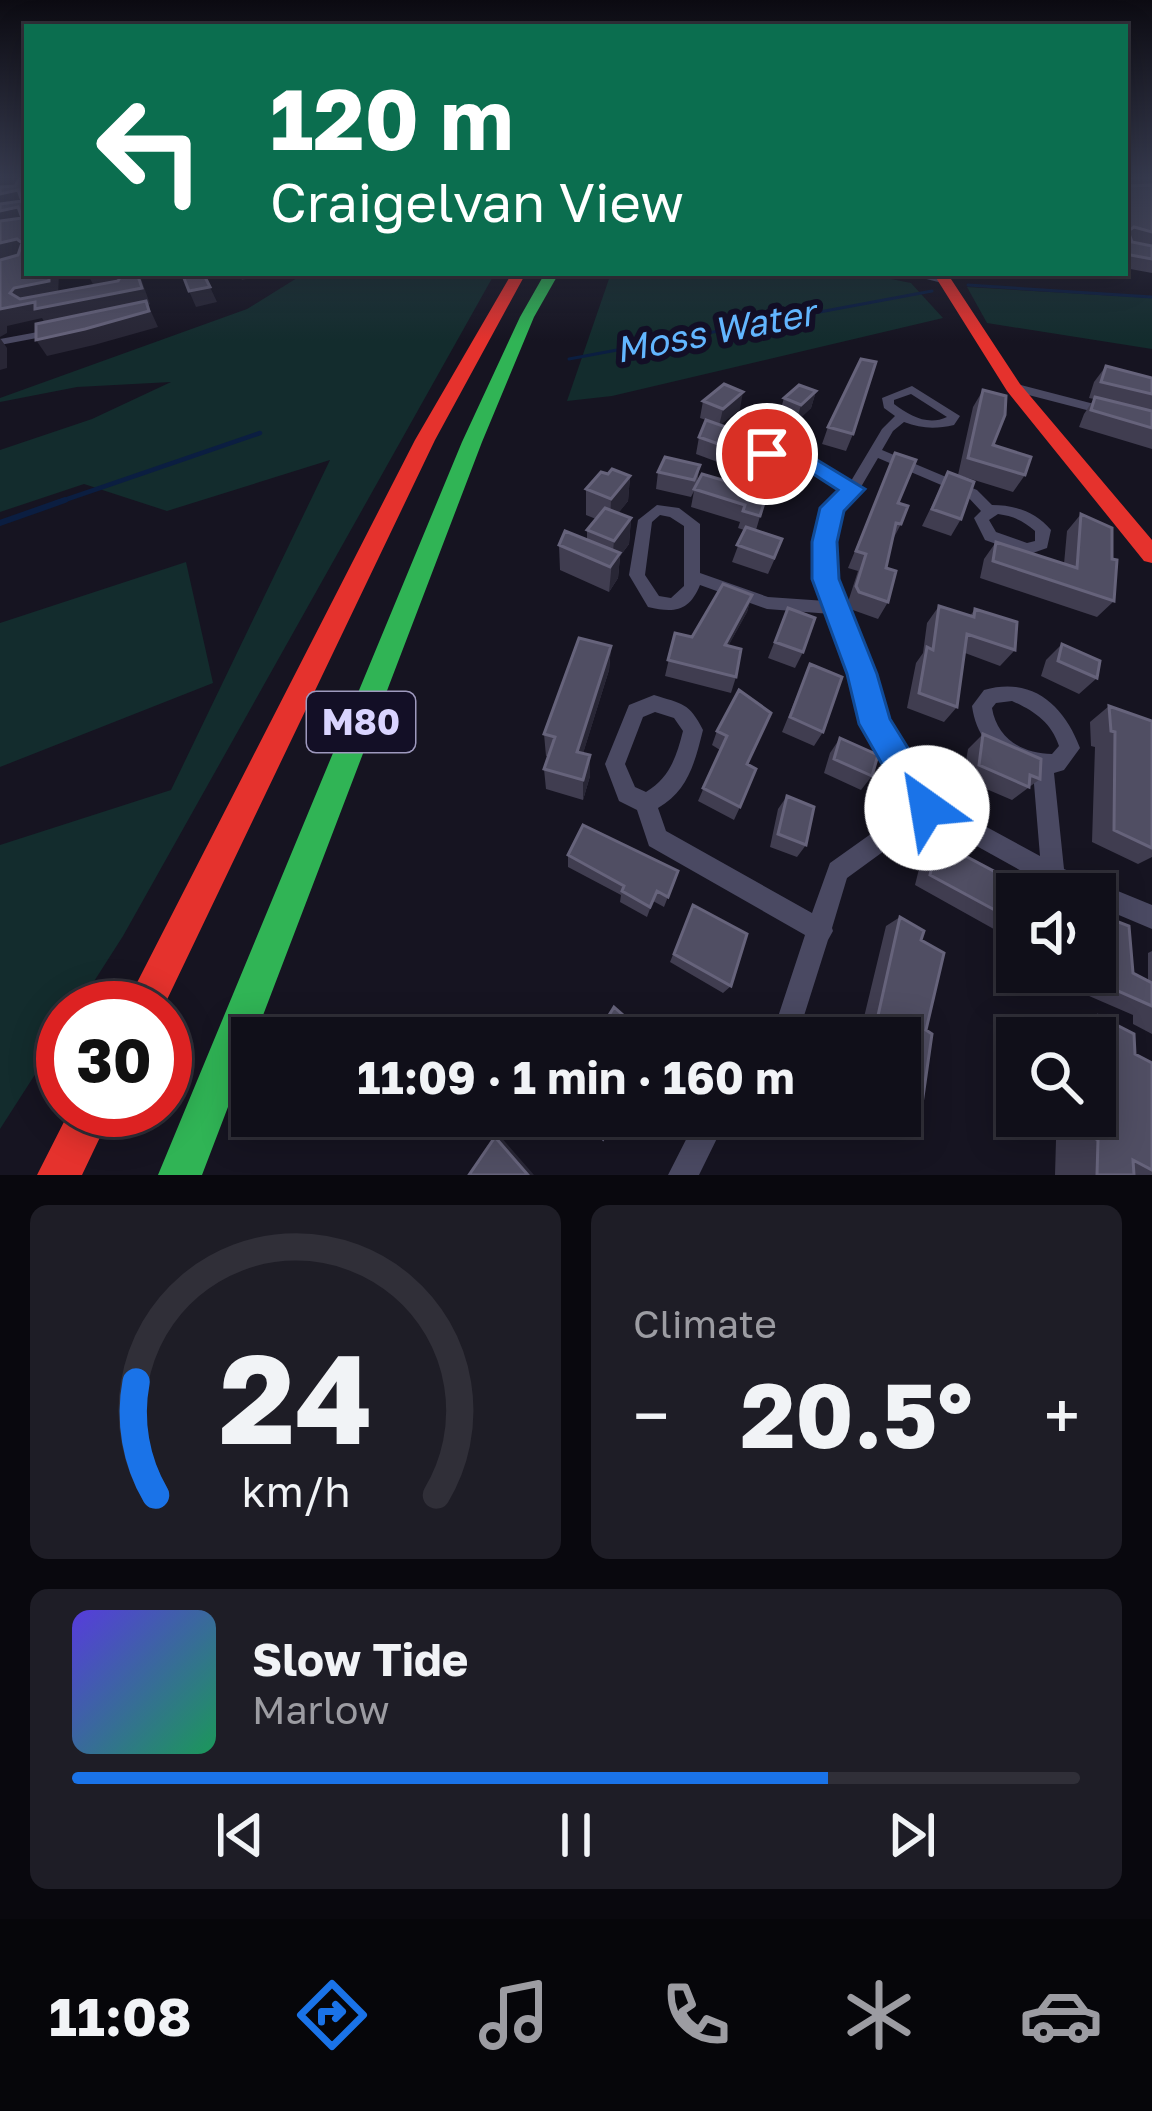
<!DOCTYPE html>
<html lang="en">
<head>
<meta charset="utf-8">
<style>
	:root { --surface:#100f19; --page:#1e1d26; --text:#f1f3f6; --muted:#9c9ca2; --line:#302f38; --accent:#1a73e8 }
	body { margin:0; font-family:"Golos Text",sans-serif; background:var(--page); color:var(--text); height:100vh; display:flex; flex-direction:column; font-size:45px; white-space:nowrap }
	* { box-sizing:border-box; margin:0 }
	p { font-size:39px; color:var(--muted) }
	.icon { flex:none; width:66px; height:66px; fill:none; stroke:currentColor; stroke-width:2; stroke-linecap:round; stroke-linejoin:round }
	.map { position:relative; height:1175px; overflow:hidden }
	.details { display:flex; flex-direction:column; gap:30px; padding:30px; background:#09080e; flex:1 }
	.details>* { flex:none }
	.hud { position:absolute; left:24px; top:24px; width:1104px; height:252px; border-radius:0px; box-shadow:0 6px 30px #0003,0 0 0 3px var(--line); background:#0b6e4f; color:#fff; overflow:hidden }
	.fabs { position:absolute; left:996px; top:873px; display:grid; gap:24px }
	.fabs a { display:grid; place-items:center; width:120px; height:120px; border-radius:0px; background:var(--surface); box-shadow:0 6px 30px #0003,0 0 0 3px var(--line); font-size:60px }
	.speed { position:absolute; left:36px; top:981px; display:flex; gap:24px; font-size:60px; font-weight:700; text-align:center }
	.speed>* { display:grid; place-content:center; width:156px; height:156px; border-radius:50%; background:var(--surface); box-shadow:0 6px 30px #0003,0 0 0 3px var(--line); line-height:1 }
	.speed .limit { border:18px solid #d22; background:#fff; color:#111 }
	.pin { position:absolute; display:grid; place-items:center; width:102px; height:102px; color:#fff; margin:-51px; border:6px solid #fff; border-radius:50%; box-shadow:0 3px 12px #0007 }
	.me { position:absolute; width:132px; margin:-66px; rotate:328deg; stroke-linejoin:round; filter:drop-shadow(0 0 9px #0008) }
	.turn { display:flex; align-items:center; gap:42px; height:252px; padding:0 48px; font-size:54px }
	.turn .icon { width:156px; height:156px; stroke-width:2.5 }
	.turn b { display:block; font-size:84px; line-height:102px }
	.big { font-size:90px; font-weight:700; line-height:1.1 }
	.details .tile { flex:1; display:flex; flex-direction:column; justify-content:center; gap:18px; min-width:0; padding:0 42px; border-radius:18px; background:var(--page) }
	.details .dial { align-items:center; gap:0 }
	.dial svg { height:312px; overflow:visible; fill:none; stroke:var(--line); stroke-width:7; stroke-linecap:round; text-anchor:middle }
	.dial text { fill:var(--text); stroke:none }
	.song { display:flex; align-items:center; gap:36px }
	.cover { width:144px; height:144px; border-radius:18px; background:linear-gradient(135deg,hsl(250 70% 55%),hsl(150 70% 35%)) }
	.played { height:12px; border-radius:6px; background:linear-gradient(90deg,var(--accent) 75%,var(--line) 75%) }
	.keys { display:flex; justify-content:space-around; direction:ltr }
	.heat { display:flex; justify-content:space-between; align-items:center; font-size:66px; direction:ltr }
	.details .tiles { flex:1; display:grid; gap:30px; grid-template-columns:1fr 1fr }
	.tile:last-child { grid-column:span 2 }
	.trip { position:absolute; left:231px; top:1017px; width:690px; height:120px; border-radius:0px; background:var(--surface); box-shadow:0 6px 30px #0003,0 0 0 3px var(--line); font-weight:700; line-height:120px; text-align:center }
	.tab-bar { display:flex; height:192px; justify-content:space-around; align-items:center; background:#06060a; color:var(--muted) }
	.tab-bar .icon { width:84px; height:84px }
	.tab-bar .current { color:var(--accent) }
	.tab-bar b { font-size:54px; color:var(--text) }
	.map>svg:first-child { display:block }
	.green { fill:#132c2d }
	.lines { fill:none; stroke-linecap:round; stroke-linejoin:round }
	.stream-far2 { stroke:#0b1e41; stroke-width:3 }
	.stream-far1 { stroke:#0b1e41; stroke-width:4.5 }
	.stream { stroke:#0b1e41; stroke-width:6 }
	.street { fill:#4a4962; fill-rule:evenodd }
	.fast { fill:#30b455; fill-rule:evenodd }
	.jam { fill:#e5322d; fill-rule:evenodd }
	.wall { fill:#403d50 }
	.shaded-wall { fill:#282635 }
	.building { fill:#504e63; stroke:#66637b; stroke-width:3 }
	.route { fill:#1a73e8; stroke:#114b97; stroke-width:3 }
	.labels { text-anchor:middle; stroke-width:12; stroke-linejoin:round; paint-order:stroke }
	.far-water-label { font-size:36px; font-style:italic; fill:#62b6ff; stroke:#130f26 }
	.shield { fill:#130f26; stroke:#9e99be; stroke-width:3 }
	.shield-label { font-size:36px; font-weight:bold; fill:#d9d4ff }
</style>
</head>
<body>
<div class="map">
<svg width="1152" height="1175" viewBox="0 0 1152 1175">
	<rect width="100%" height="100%" fill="#161421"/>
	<path class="green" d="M 305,273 L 495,273 L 123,936 L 77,1008 L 63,1008 L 63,1031 L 0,1129 L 0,845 L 171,790 L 330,460 L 167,511 L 84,484 L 0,512 L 0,450 L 92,419 L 171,382 L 77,387 L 0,402 L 0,398 L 247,309 Z
		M 611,273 L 861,273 L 911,283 L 943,318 L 612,396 L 567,401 Z
		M 967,287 L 1152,298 L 1152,349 L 987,323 Z
		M 186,562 L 213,683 L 0,767 L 0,623 Z"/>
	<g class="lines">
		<path class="stream-far2" d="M 968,285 L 1152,297
			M 569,359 L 932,291"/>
		<path class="stream-far1" d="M 56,503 L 260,433"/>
		<path class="stream" d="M 0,523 L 65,500"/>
		<path class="street" d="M 903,273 L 921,273 L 951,281 L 946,284 Z
			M 54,329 L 58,330 L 58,334 L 0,345 L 0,339 Z
			M 1013,383 L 1152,419 L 1152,427 L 1009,390 L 1007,387 Z
			M 912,386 L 960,416 L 954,425 C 936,429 922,429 904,422 L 893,431 L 882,450 L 977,490 L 992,505 C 1015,505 1036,512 1051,530 L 1047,548 L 1027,555 L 985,540 L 974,518 L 981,511 L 967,496 L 878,458 L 858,492 L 840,511 L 833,542 L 834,579 L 871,674 L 884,721 L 935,799 L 1040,856 L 1033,772 C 1000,761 977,742 972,706 L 984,690 C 1032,676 1064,705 1080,748 L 1064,770 L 1054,773 L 1064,869 L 1152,905 L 1152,929 L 1095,905 L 1095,894 L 1068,894 L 1045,884 L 928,819 L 847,878 L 832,928 L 833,931 L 828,940 L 797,1038 L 771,1038 L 805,935 L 649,846 L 637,810 L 619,801 L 605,764 L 629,705 L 654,695 C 682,704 689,702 703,730 C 695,762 688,791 658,808 L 666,831 L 812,913 L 830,863 L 913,804 L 865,724 L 853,674 L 831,614 L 767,609 L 700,585 C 689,612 674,613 648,607 L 629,575 L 638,520 L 657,505 L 679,508 L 700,524 L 700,573 L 768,597 L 826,601 C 811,560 812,521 844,490 L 791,457 L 765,456 L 744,444 L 743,434 C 763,413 792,420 810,442 L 803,453 L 851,481 L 882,429 L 895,416 L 884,408 L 882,398 ZM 911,394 L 947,417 C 928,426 910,416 894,404 L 894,400 ZM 778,429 L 789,434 L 796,442 L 795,447 L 776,450 L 757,442 L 756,435 L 761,431 ZM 998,514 C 1013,516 1024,521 1035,531 L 1035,541 L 1027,543 L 996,532 L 989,520 ZM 660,515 L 670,517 L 684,526 L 684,586 L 671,598 L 659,596 L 645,575 L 652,522 ZM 1012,701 C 1034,711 1051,722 1059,746 L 1052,754 C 1023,754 997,739 992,708 L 996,703 ZM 655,712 L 674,718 L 683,731 C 676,758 670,777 646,792 L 635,787 L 625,764 L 643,717 Z
			M 698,1116 L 728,1116 L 699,1175 L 668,1175 Z"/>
		<path class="fast" d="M 545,273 L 559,273 L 534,317 L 482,442 L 202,1175 L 158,1175 L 462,442 L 520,317 Z"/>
		<path class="jam" d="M 512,273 L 526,273 L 435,440 L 163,1008 L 124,1008 L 415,440 Z
			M 933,273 L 947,273 L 1020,384 L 1152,540 L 1152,563 L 1144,561 L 1007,391 Z
			M 70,1110 L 113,1110 L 82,1175 L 37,1175 Z"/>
	</g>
	<path class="wall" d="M 1125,176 L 1152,176 L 1152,184 L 1129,186 L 1152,185 L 1152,259 L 1125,254 Z
		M 1125,254 L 1152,259 L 1152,273 L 1125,268 Z
		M 1106,366 L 1152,378 L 1152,449 L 1079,427 L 1084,414 L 1094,399 L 1089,398 L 1094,382 Z
		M 983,390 L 993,445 L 1025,475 L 1013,492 L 958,475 L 973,407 Z
		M 816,391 L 811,408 L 796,422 L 779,415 L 784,398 Z
		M 703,401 L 740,409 L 720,425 L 808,456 L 793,490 L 696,454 L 699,437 L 706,420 L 700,418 Z
		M 828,427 L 853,434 L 846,451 L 822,444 Z
		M 895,453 L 898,503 L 901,524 L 892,541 L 886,568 L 888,602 L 878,619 L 850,609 L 848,602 L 858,571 L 848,568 Z
		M 700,465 L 697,482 L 767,493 L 756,530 L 776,556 L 768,574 L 732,562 L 744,530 L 738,528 L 740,522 L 691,507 L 694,491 L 691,497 L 656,489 L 658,472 Z
		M 948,472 L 961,519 L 951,536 L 922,526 Z
		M 608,474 L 630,476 L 628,501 L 618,513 L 631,518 L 629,544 L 620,556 L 618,578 L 609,592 L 560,570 L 559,545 L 587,540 L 587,530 L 596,519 L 586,515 L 586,489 Z
		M 1081,514 L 1112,559 L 1114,601 L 1097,617 L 980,578 L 984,559 L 996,542 L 1064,564 L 1067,531 Z
		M 752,595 L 747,612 L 728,646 L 736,677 L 731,693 L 665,676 L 675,633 L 692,637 Z
		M 939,606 L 970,616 L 975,609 L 1015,650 L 1000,666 L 965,653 L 957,707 L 944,722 L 907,708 L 916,663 L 923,653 L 927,623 Z
		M 788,608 L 803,652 L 795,668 L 768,658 Z
		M 1062,644 L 1097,678 L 1079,694 L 1041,676 L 1046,660 Z
		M 611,646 L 609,670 L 583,753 L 590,776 L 583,800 L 546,789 L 544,769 L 549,757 L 546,756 L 544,734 Z
		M 810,664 L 823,732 L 814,746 L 782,732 Z
		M 739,690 L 747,764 L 740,807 L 734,820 L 698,801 L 720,750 L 712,745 L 717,731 Z
		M 1109,706 L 1152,721 L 1152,857 L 1138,864 L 1092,842 L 1095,747 L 1091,746 L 1090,722 Z
		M 983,734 L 1040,779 L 1012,800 L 963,779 L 968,749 Z
		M 840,738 L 872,776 L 861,790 L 824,773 L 830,753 Z
		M 787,796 L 806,845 L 797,857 L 770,847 L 778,809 Z
		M 936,850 L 947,855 L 954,850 L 1017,894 L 1017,942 L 915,885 L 921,861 Z
		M 568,855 L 678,871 L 664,907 L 653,901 L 647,917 L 620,902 L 621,895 L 568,867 Z
		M 693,905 L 731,986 L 723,993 L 670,962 Z
		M 900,917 L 921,940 L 926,1030 L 922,1104 L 904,1105 L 900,1103 L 900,1038 L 859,1038 L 886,926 Z
		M 1152,951 L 1152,1034 L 1133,1024 L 1133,1015 L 1066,986 L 1066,972 L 1133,973 L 1148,981 L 1148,953 Z
		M 1099,1016 L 1135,1054 L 1152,1063 L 1152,1175 L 1055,1175 L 1056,1140 L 1050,1136 L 1050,1116 L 1095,1116 L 1095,1038 L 1059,1038 L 1061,1038 L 1061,1024 Z"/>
	<path class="shaded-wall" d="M 0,176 L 15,176 L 21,187 L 0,189 Z
		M 18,190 L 26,204 L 0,210 L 0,194 Z
		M 18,207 L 26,221 L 0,228 L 0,211 Z
		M 17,239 L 26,254 L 0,261 L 0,243 Z
		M 49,273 L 59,273 L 58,296 L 142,288 L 137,273 L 139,273 L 150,304 L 148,305 L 158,327 L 94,345 L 47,356 L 36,340 L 46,325 L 42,318 L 7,326 L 7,333 L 0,337 L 0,309 L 14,288 Z
		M 87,273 L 120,273 L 125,283 L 95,288 Z
		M 239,273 L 271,273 L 242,280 Z
		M 210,287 L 217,302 L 196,307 L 189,291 Z
		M 0,338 L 7,348 L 7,368 L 0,370 Z
		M 816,391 L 811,408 L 796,422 L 801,405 Z
		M 743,392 L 740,409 L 719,426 L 723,409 Z
		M 630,476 L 628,501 L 610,524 L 611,499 Z
		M 631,518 L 629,544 L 620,556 L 618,578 L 609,592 L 614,541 Z
		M 752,595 L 747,612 L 720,661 L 725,645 Z
		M 611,646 L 609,670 L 577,773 L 577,752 Z
		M 590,755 L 590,776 L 583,800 L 583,780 Z
		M 500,1136 L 534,1175 L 528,1175 L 495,1137 Z"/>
	<path class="building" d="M 17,176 L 27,176 L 27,273 L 49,273 L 49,281 L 14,288 L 10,293 L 20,299 L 118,281 L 123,273 L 137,273 L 142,288 L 35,309 L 35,302 L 0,309 L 0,260 L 18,255 L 22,243 L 17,239 L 0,243 L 0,221 L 22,218 L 18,207 L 0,211 L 0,204 L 22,201 L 18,190 L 0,194 L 0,187 L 15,186 L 19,178 Z
		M 1125,176 L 1131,176 L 1129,186 L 1152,185 L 1152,232 L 1134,227 L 1128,231 L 1132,242 L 1152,246 L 1152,259 L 1125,254 Z
		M 182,273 L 203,273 L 210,287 L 189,291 Z
		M 146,301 L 149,311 L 85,329 L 36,340 L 36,324 Z
		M 861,359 L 876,362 L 853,434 L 828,427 Z
		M 1106,366 L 1152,378 L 1152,394 L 1101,382 Z
		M 724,384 L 743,392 L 723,409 L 703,401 Z
		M 799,385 L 816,391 L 801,405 L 784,398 Z
		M 983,390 L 1006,396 L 1005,415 L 993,445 L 1031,457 L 1025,475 L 968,458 Z
		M 1095,397 L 1152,411 L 1152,428 L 1091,410 Z
		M 706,420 L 808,456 L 799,473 L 699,437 Z
		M 895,453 L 916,460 L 898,503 L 908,506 L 901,524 L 896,523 L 886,568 L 896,571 L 888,602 L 859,592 L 856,586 L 866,554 L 856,551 Z
		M 665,457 L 700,465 L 694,480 L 658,472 Z
		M 612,469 L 630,476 L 611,499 L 586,489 L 601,472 L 608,474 Z
		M 948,472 L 974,482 L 961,519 L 932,509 Z
		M 702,474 L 767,493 L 760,516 L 743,511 L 745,505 L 694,489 Z
		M 605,508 L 631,518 L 614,541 L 587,530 Z
		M 1081,514 L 1112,528 L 1112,559 L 1117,560 L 1114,601 L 993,561 L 996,542 L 1077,568 Z
		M 746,527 L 782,539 L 774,558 L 737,545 Z
		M 565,531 L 620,553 L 610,567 L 559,545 Z
		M 723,584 L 752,595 L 725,645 L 741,649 L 736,677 L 668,660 L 675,633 L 692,637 Z
		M 939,606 L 974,617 L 975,609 L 1017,622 L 1015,650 L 967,634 L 957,707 L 919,693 L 927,647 L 933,650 Z
		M 788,608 L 815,618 L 803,652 L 775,642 Z
		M 579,638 L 611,646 L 577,752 L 590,755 L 583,780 L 544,769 L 555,737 L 544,734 Z
		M 1062,644 L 1100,661 L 1097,678 L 1058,661 Z
		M 810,664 L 842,677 L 823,732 L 790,717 Z
		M 739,690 L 771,713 L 747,764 L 756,769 L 740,807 L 703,788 L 727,736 L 717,731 Z
		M 1109,706 L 1152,721 L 1152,848 L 1114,830 L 1115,732 L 1111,731 Z
		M 983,734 L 1041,759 L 1040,779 L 1030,775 L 1029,787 L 979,765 Z
		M 840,738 L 878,755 L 872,776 L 834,759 Z
		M 787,796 L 814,807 L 806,845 L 778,834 Z
		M 583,825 L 678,871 L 668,897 L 657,891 L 650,907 L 622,891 L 624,886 L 568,855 Z
		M 936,850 L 952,858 L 954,850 L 1020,885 L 1044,894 L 1017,894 L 1017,922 L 930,875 Z
		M 693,905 L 747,934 L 731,986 L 674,954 Z
		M 1095,913 L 1129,926 L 1133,973 L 1152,983 L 1152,1006 L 1091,979 L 1090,972 L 1095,972 Z
		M 900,917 L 924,931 L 921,940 L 944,953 L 926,1030 L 932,1034 L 922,1104 L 900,1091 L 900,1038 L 873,1038 Z
		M 614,1007 L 649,1038 L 595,1038 Z
		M 1099,1016 L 1134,1034 L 1135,1054 L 1152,1063 L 1152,1170 L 1133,1160 L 1134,1175 L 1097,1175 L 1098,1140 L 1090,1136 L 1090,1116 L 1095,1116 L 1095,1038 L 1089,1038 L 1089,1032 L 1099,1037 Z
		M 579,1116 L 616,1116 L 603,1139 Z
		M 495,1137 L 528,1175 L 469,1175 Z"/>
	<linearGradient id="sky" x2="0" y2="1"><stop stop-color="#0c0b12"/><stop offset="0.52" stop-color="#363a4e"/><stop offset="1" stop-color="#363a4e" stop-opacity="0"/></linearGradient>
	<rect width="1152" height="341" fill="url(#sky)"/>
	<path class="route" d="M 794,446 L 865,489 L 844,511 L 837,542 L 839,579 L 877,674 L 890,719 L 945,808 L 939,820 L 927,825 L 914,820 L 859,724 L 847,674 L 812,579 L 812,542 L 820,508 L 838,490 L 790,459 L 767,461 L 756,454 L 767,447 Z"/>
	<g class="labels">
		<g class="far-water-label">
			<text transform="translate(715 331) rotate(-11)" y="13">Moss Water</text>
		</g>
		<rect class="shield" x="307" y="692" width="108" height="60" rx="9"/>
		<g class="shield-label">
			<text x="361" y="735">M80</text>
		</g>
	</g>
</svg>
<div class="fabs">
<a><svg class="icon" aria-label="sound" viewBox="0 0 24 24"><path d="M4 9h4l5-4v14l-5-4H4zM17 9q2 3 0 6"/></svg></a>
<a><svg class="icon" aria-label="search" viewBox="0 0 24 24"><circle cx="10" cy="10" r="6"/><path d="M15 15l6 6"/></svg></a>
</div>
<div class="speed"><div class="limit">30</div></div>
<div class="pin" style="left:767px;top:454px;background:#d93025"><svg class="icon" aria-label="arrive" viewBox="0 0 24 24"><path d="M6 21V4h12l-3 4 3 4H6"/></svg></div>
<svg class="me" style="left:927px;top:808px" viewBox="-20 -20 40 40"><circle r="19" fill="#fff"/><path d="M0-13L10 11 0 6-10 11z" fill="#1a73e8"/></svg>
<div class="trip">11:09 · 1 min · 160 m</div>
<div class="hud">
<div class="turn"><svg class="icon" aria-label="left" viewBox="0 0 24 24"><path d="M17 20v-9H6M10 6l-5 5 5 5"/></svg><div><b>120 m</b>Craigelvan View</div></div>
</div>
</div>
<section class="details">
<div class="tiles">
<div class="tile dial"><svg viewBox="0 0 100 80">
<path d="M14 69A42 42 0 1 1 86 69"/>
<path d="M14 69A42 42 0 0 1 9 40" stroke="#1a73e8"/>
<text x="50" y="56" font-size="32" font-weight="700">24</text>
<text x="50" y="72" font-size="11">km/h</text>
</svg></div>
<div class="tile"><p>Climate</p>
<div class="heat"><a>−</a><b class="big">20.5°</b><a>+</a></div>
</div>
<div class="tile">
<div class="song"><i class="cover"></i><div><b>Slow Tide</b><p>Marlow</p></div></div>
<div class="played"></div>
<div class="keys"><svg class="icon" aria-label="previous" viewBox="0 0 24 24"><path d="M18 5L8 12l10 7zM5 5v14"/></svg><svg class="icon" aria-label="pause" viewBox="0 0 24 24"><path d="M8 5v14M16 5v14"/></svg><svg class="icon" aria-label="next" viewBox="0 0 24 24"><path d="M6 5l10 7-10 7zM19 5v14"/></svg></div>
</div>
</div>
</section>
<nav class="tab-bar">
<b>11:08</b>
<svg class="icon current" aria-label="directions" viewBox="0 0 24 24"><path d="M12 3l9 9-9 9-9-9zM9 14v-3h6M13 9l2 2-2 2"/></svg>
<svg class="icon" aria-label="music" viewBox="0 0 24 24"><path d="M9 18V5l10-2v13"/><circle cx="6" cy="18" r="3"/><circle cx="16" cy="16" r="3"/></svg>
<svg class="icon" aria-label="phone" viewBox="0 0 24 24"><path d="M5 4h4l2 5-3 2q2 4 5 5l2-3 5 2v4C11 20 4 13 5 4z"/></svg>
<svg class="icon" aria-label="climate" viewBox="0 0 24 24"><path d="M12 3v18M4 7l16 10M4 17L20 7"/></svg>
<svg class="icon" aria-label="car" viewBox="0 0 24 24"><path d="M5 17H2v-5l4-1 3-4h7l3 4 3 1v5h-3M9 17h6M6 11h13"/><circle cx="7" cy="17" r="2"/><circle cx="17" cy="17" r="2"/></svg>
</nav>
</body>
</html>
